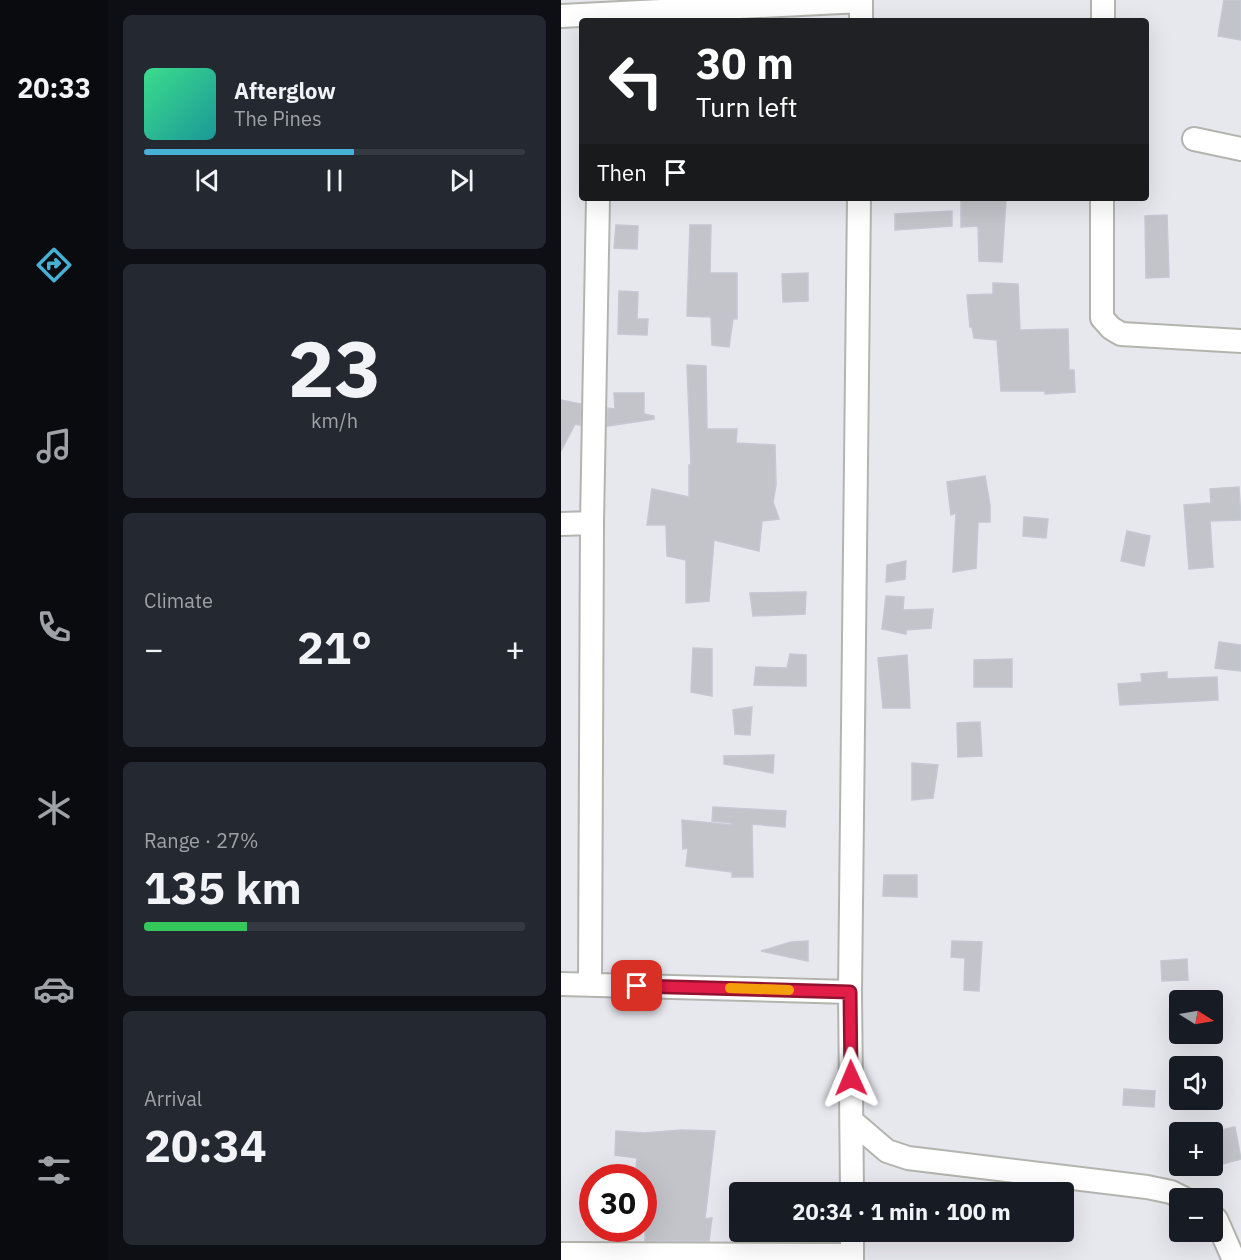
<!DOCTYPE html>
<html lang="en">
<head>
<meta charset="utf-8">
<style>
	:root { --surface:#171b24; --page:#242831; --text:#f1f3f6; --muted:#9ea1a6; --line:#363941; --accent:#46b0d5 }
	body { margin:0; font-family:"IBM Plex Sans",sans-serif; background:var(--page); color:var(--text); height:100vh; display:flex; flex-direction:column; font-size:22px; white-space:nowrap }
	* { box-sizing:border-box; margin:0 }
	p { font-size:20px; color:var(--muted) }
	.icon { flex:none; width:33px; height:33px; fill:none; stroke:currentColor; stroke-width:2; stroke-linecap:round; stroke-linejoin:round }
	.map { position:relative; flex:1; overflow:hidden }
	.panel { display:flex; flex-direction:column; gap:15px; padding:15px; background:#0d0f14; width:453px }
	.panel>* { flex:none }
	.hud { position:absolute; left:18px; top:18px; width:570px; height:183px; border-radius:6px; box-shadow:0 6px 24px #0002; background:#202124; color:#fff; overflow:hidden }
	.needle { width:39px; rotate:101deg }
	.buttons { position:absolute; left:608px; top:990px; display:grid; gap:12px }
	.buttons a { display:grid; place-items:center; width:54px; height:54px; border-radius:6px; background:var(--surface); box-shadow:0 6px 24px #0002; font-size:30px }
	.speed { position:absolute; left:18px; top:1164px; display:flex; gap:12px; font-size:30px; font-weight:700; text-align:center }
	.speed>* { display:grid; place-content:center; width:78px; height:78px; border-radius:50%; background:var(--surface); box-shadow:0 6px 24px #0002; line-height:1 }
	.speed .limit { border:9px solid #d22; background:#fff; color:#111 }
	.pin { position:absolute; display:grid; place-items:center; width:51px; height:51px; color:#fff; margin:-26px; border-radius:12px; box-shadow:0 3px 9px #0006 }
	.me { position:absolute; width:66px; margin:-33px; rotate:359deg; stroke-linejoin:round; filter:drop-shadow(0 0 4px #0008) }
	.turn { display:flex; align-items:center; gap:21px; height:126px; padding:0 18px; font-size:27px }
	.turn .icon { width:78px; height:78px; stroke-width:2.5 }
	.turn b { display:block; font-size:42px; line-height:51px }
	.then { display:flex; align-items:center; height:57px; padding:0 18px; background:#0003; gap:12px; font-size:22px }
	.big { font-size:45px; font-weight:700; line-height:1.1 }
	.panel .card { flex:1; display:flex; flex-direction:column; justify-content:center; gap:9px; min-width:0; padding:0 21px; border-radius:9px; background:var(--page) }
	.panel .dial { align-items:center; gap:0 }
	.dial b { font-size:78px; line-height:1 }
	.song { display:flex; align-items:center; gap:18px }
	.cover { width:72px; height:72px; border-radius:9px; background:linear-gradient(135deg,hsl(150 70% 55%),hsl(180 70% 35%)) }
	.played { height:6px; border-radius:3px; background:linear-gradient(90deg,var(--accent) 55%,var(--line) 55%) }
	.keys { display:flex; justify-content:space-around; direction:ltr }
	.heat { display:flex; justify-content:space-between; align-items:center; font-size:33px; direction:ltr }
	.charge { height:9px; border-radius:4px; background:linear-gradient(90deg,#34c759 27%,var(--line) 0) }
	.trip { position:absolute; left:168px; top:1182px; width:345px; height:60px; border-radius:6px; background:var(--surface); box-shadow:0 6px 24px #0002; font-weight:700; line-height:60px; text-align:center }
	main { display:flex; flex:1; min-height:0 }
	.tabs { display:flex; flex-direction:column; width:108px; justify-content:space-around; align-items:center; background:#090b0e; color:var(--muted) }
	.tabs .icon { width:42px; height:42px }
	.tabs .active { color:var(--accent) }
	.tabs b { font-size:27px; color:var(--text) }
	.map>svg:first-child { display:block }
	.building { fill:#c3c4ca; stroke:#c5c7d2; stroke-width:1.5 }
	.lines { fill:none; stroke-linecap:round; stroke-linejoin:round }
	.street-casing { stroke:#b4b4af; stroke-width:26 }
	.street { stroke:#fff; stroke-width:22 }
	.route-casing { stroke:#92132f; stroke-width:15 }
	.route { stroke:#e11d48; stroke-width:10 }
	.slow { stroke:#f59e0b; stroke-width:10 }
</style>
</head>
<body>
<main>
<nav class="tabs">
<b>20:33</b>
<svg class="icon active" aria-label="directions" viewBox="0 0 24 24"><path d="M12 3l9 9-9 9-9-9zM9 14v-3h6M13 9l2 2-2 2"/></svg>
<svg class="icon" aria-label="music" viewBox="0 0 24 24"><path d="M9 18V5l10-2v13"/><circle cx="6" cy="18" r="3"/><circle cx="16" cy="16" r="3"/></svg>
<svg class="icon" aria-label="phone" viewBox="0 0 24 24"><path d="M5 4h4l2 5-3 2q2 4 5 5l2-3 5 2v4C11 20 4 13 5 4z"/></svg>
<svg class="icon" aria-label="climate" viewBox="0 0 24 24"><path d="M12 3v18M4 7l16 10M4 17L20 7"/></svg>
<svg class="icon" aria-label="car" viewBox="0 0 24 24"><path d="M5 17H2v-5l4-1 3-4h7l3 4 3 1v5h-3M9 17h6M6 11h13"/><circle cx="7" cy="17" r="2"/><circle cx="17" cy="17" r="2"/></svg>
<svg class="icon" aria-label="filters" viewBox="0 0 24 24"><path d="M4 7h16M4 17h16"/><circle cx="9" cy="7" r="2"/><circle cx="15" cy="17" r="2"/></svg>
</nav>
<section class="panel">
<div class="card">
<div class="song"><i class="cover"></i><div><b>Afterglow</b><p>The Pines</p></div></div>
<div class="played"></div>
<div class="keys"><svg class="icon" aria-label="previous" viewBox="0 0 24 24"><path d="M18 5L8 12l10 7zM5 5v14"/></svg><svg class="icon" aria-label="pause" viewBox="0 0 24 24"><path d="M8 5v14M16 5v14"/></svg><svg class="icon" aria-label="next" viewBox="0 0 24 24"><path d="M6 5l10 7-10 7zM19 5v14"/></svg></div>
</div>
<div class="card dial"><b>23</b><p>km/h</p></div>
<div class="card"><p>Climate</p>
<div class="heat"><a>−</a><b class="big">21°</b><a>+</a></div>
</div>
<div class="card"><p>Range · 27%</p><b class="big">135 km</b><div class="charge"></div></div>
<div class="card"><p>Arrival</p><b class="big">20:34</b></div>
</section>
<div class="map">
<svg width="680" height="1260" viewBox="0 0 680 1260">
	<rect width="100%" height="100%" fill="#e7e7ee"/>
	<path class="building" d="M 663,0 L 680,0 L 680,40 L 657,36 Z
		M 400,198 L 445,199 L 441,262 L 418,261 L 417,226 L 400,227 Z
		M 391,211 L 391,226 L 334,230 L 334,214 Z
		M 606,215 L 608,277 L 585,278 L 584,216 Z
		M 55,225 L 77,226 L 76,249 L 53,248 Z
		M 129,225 L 150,225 L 149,273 L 176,273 L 176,319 L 172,319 L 168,347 L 151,345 L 150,317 L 126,316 Z
		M 247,273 L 247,301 L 222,302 L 221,274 Z
		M 432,283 L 457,284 L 459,330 L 507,329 L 508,370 L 513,370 L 514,392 L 484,394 L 484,391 L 440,391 L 436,340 L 413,338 L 411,327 L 409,327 L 406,295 L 432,294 Z
		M 58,291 L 77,292 L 76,319 L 87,319 L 86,335 L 57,334 Z
		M 126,365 L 145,366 L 146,429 L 176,429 L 175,443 L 214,445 L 215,485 L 212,502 L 218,519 L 201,521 L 198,551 L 153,540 L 148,601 L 125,603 L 125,560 L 106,556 L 105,525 L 86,525 L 91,489 L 128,497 L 128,465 L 130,465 Z
		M 53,393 L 83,393 L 83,414 L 93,416 L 93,419 L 46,426 L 47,408 L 54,409 Z
		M 0,400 L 20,404 L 19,425 L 14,424 L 0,451 Z
		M 424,476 L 429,505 L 429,522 L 417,522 L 415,568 L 392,572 L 395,513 L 390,515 L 386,482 Z
		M 678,487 L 680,520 L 649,521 L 652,567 L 628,569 L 623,505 L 650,503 L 649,489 Z
		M 463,517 L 487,519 L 485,538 L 462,536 Z
		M 566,531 L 589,536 L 583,566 L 560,561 Z
		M 345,561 L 344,579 L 325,582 L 326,565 Z
		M 245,592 L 244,614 L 192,616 L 189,593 Z
		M 325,596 L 343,597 L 342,610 L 372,609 L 370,628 L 345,630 L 345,634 L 321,629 Z
		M 658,642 L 680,645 L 680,671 L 654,668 Z
		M 132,648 L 151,649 L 151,696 L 130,692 Z
		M 229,654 L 245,655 L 245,686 L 193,685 L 195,667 L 226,668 Z
		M 346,655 L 349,708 L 322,708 L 317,658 Z
		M 451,659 L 451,687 L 413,687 L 413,660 Z
		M 606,672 L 606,679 L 656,677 L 657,700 L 559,705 L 557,684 L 581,682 L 580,674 Z
		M 191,707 L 189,735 L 174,734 L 172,710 Z
		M 419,722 L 421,756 L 397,757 L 396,723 Z
		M 213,755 L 212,773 L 163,764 L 163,756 Z
		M 351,763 L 377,765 L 372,798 L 351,800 Z
		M 152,807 L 225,811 L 224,827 L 191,824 L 192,877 L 171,877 L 171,872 L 125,866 L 127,848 L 122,849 L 121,820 L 171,825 L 171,823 L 151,821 Z
		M 323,875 L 356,875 L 356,897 L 322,896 Z
		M 247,941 L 247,961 L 200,951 L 230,942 Z
		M 391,941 L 421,942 L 418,991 L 403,990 L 404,958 L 390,957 Z
		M 626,959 L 627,980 L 601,981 L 600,961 Z
		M 563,1089 L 594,1091 L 593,1107 L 562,1105 Z
		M 674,1127 L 680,1159 L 654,1166 L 651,1153 L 651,1132 Z
		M 120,1130 L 154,1131 L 144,1219 L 151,1218 L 148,1241 L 84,1241 L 85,1207 L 82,1207 L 82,1178 L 74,1178 L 76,1158 L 54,1155 L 55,1131 L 83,1133 Z"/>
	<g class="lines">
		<defs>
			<path id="street" d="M 0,16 L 300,1
				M 300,21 L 300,0
				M 542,21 L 542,0
				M 633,139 L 680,149
				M 541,198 L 541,318 L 550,328 L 560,334 L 680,341
				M 0,524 L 31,523
				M 0,984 L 289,992
				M 29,984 L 31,523 L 37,198
				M 291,1121 L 326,1151 L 347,1158 L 586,1187 L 610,1192 L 622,1198
				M 291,1192 L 289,992 L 298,198
				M 651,1217 L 655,1219 L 673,1260
				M 291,1232 L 291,1260
				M 0,1254 L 291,1255"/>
		</defs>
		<use href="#street" class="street-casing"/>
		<use href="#street" class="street"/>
	</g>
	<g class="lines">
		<defs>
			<path id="route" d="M 76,986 L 289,992 L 290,1078"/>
		</defs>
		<use href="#route" class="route-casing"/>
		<use href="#route" class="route"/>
		<path class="slow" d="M 169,988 L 228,990"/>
	</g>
</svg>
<div class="buttons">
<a><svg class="needle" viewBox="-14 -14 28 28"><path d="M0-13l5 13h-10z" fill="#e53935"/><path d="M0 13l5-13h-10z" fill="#9ea1a6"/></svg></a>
<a><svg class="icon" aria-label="sound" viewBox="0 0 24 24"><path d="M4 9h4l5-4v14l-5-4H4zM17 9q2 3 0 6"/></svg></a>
<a>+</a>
<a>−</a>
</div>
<div class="speed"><div class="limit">30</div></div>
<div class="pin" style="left:76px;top:986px;background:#d93025"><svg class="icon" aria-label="arrive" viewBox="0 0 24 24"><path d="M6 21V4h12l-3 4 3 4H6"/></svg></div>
<svg class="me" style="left:290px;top:1078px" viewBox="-20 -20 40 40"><path d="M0-17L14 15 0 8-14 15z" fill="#e11d48" stroke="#fff" stroke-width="4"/></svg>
<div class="trip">20:34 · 1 min · 100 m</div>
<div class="hud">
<div class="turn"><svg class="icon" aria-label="left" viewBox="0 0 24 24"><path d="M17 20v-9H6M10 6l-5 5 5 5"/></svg><div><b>30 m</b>Turn left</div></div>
<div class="then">Then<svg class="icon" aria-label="arrive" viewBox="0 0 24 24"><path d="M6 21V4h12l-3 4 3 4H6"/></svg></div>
</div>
</div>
</main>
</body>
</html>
